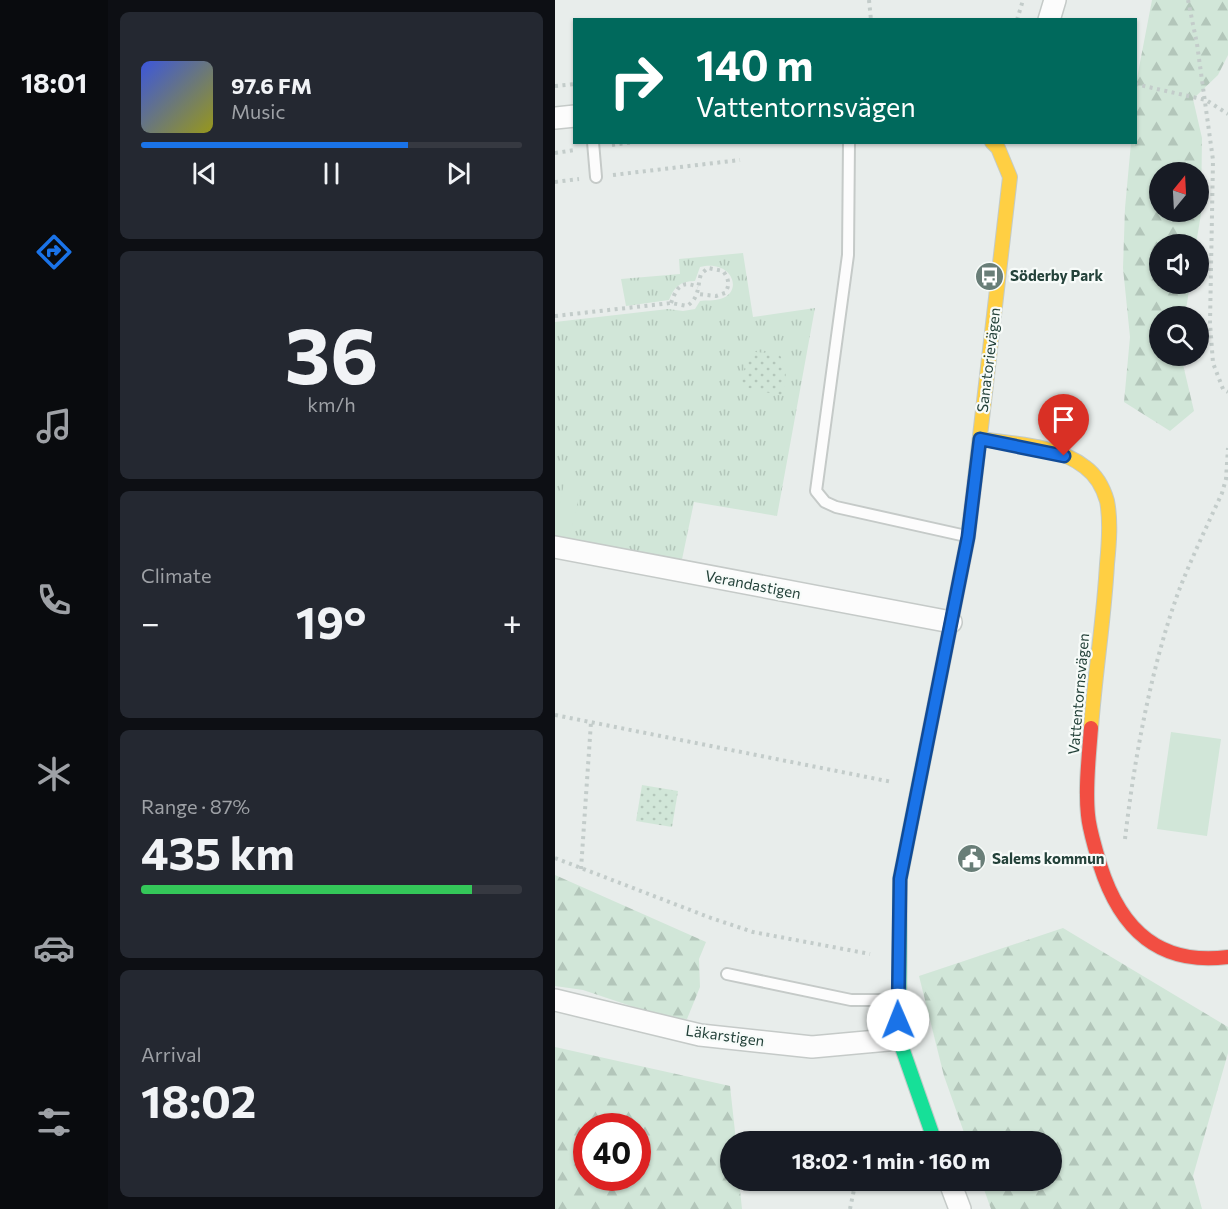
<!DOCTYPE html>
<html lang="en">
<head>
<meta charset="utf-8">
<style>
	:root { --surface:#171b24; --page:#242831; --text:#f1f3f6; --muted:#9ea1a6; --line:#363941; --accent:#1a73e8 }
	body { margin:0; font-family:Commissioner,sans-serif; background:var(--page); color:var(--text); height:100vh; display:flex; flex-direction:column; font-size:22px; white-space:nowrap }
	* { box-sizing:border-box; margin:0 }
	p { font-size:20px; color:var(--muted) }
	.icon { flex:none; width:33px; height:33px; fill:none; stroke:currentColor; stroke-width:2; stroke-linecap:round; stroke-linejoin:round }
	.map { position:relative; flex:1; overflow:hidden }
	.sheet { display:flex; flex-direction:column; gap:12px; padding:12px; background:#0d0f14; width:447px }
	.sheet>* { flex:none }
	.top-card { position:absolute; left:18px; top:18px; width:564px; height:126px; border-radius:0px; box-shadow:0 2px 4px #0004; background:#00695c; color:#fff; overflow:hidden }
	.needle { width:39px; rotate:18deg }
	.buttons { position:absolute; left:594px; top:162px; display:grid; gap:12px }
	.buttons a { display:grid; place-items:center; width:60px; height:60px; border-radius:50%; background:var(--surface); box-shadow:0 2px 4px #0004; font-size:30px }
	.speed { position:absolute; left:18px; top:1113px; display:flex; gap:12px; font-size:30px; font-weight:700; text-align:center }
	.speed>* { display:grid; place-content:center; width:78px; height:78px; border-radius:50%; background:var(--surface); box-shadow:0 2px 4px #0004; line-height:1 }
	.speed .limit { border:9px solid #d22; background:#fff; color:#111 }
	.pin { position:absolute; display:grid; place-items:center; width:51px; height:51px; color:#fff; margin:-62px -26px; border-radius:50% 50% 50% 0; rotate:-45deg; box-shadow:0 0 6px #0007 }
	.pin .icon { rotate:45deg }
	.me { position:absolute; width:66px; margin:-33px; rotate:359deg; stroke-linejoin:round; filter:drop-shadow(0 0 4px #0008) }
	.turn { display:flex; align-items:center; gap:21px; height:126px; padding:0 24px; font-size:27px }
	.turn .icon { width:78px; height:78px; stroke-width:2.5 }
	.turn b { display:block; font-size:42px; line-height:51px }
	.big { font-size:45px; font-weight:700; line-height:1.1 }
	.sheet .tile { flex:1; display:flex; flex-direction:column; justify-content:center; gap:9px; min-width:0; padding:0 21px; border-radius:9px; background:var(--page) }
	.sheet .dial { align-items:center; gap:0 }
	.dial b { font-size:78px; line-height:1 }
	.song { display:flex; align-items:center; gap:18px }
	.cover { width:72px; height:72px; border-radius:9px; background:linear-gradient(135deg,hsl(230 70% 55%),hsl(60 70% 35%)) }
	.played { height:6px; border-radius:3px; background:linear-gradient(90deg,var(--accent) 70%,var(--line) 70%) }
	.keys { display:flex; justify-content:space-around; direction:ltr }
	.heat { display:flex; justify-content:space-between; align-items:center; font-size:33px; direction:ltr }
	.charge { height:9px; border-radius:4px; background:linear-gradient(90deg,#34c759 87%,var(--line) 0) }
	.trip { position:absolute; left:165px; top:1131px; width:342px; height:60px; border-radius:30px; background:var(--surface); box-shadow:0 2px 4px #0004; font-weight:700; line-height:60px; text-align:center }
	main { display:flex; flex:1; min-height:0 }
	.menu { display:flex; flex-direction:column; width:108px; justify-content:space-around; align-items:center; background:#090b0e; color:var(--muted) }
	.menu .icon { width:42px; height:42px }
	.menu .active { color:var(--accent) }
	.menu b { font-size:27px; color:var(--text) }
	.map>svg:first-child { display:block }
	.grass { fill:url(#grass-tufts) }
	.forest { fill:url(#forest-firs); fill-rule:evenodd }
	.park { fill:url(#park-dots) }
	.garden { fill:#d1e6d8 }
	.lines { fill:none; stroke-linecap:round; stroke-linejoin:round }
	.lane-casing { stroke:#c5cac8; stroke-width:14 }
	.street-casing { stroke:#c5cac8; stroke-width:24 }
	.fast-casing { stroke:#c3cbc8; stroke-width:16 }
	.slow-casing { stroke:#c3cbc8; stroke-width:16 }
	.jam-casing { stroke:#c3cbc8; stroke-width:16 }
	.path { stroke:#c3ccca; stroke-width:4; stroke-dasharray:3 4.5; stroke-linecap:butt }
	.lane { stroke:#fcfcfc; stroke-width:10 }
	.street { stroke:#fcfcfc; stroke-width:21 }
	.fast { stroke:#16e098; stroke-width:14 }
	.slow { stroke:#ffcf43; stroke-width:14 }
	.jam { stroke:#f24e42; stroke-width:14 }
	.route-casing { stroke:#114b97; stroke-width:15 }
	.route { stroke:#1a73e8; stroke-width:10 }
	.labels { text-anchor:middle; stroke-width:4.5; stroke-linejoin:round; paint-order:stroke }
	.poi-label { font-size:15px; font-weight:bold; fill:#24423a; stroke:#f7fbf9; text-anchor:start }
	.street-label { font-size:15px; fill:#24423a; stroke:#f7fbf9 }
</style>
</head>
<body>
<main>
<nav class="menu">
<b>18:01</b>
<svg class="icon active" aria-label="directions" viewBox="0 0 24 24"><path d="M12 3l9 9-9 9-9-9zM9 14v-3h6M13 9l2 2-2 2"/></svg>
<svg class="icon" aria-label="music" viewBox="0 0 24 24"><path d="M9 18V5l10-2v13"/><circle cx="6" cy="18" r="3"/><circle cx="16" cy="16" r="3"/></svg>
<svg class="icon" aria-label="phone" viewBox="0 0 24 24"><path d="M5 4h4l2 5-3 2q2 4 5 5l2-3 5 2v4C11 20 4 13 5 4z"/></svg>
<svg class="icon" aria-label="climate" viewBox="0 0 24 24"><path d="M12 3v18M4 7l16 10M4 17L20 7"/></svg>
<svg class="icon" aria-label="car" viewBox="0 0 24 24"><path d="M5 17H2v-5l4-1 3-4h7l3 4 3 1v5h-3M9 17h6M6 11h13"/><circle cx="7" cy="17" r="2"/><circle cx="17" cy="17" r="2"/></svg>
<svg class="icon" aria-label="filters" viewBox="0 0 24 24"><path d="M4 7h16M4 17h16"/><circle cx="9" cy="7" r="2"/><circle cx="15" cy="17" r="2"/></svg>
</nav>
<section class="sheet">
<div class="tile">
<div class="song"><i class="cover"></i><div><b>97.6 FM</b><p>Music</p></div></div>
<div class="played"></div>
<div class="keys"><svg class="icon" aria-label="previous" viewBox="0 0 24 24"><path d="M18 5L8 12l10 7zM5 5v14"/></svg><svg class="icon" aria-label="pause" viewBox="0 0 24 24"><path d="M8 5v14M16 5v14"/></svg><svg class="icon" aria-label="next" viewBox="0 0 24 24"><path d="M6 5l10 7-10 7zM19 5v14"/></svg></div>
</div>
<div class="tile dial"><b>36</b><p>km/h</p></div>
<div class="tile"><p>Climate</p>
<div class="heat"><a>−</a><b class="big">19°</b><a>+</a></div>
</div>
<div class="tile"><p>Range · 87%</p><b class="big">435 km</b><div class="charge"></div></div>
<div class="tile"><p>Arrival</p><b class="big">18:02</b></div>
</section>
<div class="map">
<svg width="673" height="1209" viewBox="0 0 673 1209">
	<defs>
		<pattern id="grass-tufts" width="24" height="20" patternUnits="userSpaceOnUse" patternTransform="scale(1.5)"><rect width="24" height="20" fill="#d1e6d8"/><path d="M3 7l-1-3M5 7V3M7 7l1-3M15 17l-1-3M17 17v-4M19 17l1-3" fill="none" stroke="#b3c6ba"/></pattern>
		<pattern id="forest-firs" width="22" height="20" patternUnits="userSpaceOnUse" patternTransform="scale(1.5)"><rect width="22" height="20" fill="#d1e6d8"/><path d="M5 1l3.5 6h-7zM16 11l3.5 6h-7z" fill="#b3c6ba"/></pattern>
		<pattern id="park-dots" width="8" height="8" patternUnits="userSpaceOnUse" patternTransform="scale(1.5)"><rect width="8" height="8" fill="#d1e6d8"/><path d="M2 2h.1M6 6h.1" fill="none" stroke="#b3c6ba" stroke-width="1.8" stroke-linecap="round"/></pattern>
	</defs>
	<rect width="100%" height="100%" fill="#e8edeb"/>
	<path class="grass" d="M 188,253 L 198,317 L 260,308 L 222,516 L 139,502 L 125,569 L 0,547 L 0,322 L 113,309 L 128,311 L 140,309 L 145,301 C 151,300 159,301 165,299 C 189,293 178,259 145,267 L 140,281 C 125,281 119,287 114,300 L 71,306 L 66,279 L 125,274 L 124,259 Z"/>
	<path class="forest" d="M 597,0 L 673,0 L 673,55 L 663,75 L 638,99 L 647,138 L 646,214 L 641,244 L 604,244 L 604,284 L 635,284 L 630,316 L 604,316 L 604,356 L 626,356 L 639,411 L 615,431 L 569,402 L 575,337 L 568,268 L 570,208 L 576,143 L 580,142 L 580,93 L 583,73 ZM 604,172 L 644,172 L 644,212 L 604,212 Z
		M 0,875 L 151,942 L 144,959 L 145,987 L 132,1019 L 112,1018 L 28,990 L 0,986 Z
		M 508,928 L 673,1027 L 673,1053 L 638,1176 L 647,1209 L 436,1209 L 426,1181 L 496,1180 L 496,1142 L 412,1141 L 389,1076 L 364,976 Z
		M 0,1047 L 175,1086 L 181,1141 L 176,1142 L 176,1180 L 184,1181 L 187,1209 L 0,1209 ZM 32,1126 L 82,1126 L 82,1178 L 32,1178 Z"/>
	<path class="park" d="M 200,352 L 224,354 C 234,369 231,379 227,396 L 185,386 L 192,358 Z
		M 87,785 L 123,791 L 117,827 L 81,821 Z"/>
	<path class="garden" d="M 10,479 L 27,483 L 14,541 L 0,538 L 0,526 Z
		M 616,732 L 666,739 L 652,836 L 602,829 Z"/>
	<g class="lines">
		<defs>
			<path id="lane" d="M 38,142 L 41,177
				M 294,142 L 293,255 L 261,491 L 270,502 L 281,507 L 411,536
				M 172,974 L 296,1000 L 343,1000"/>
			<path id="street" d="M 494,20 L 500,0
				M 0,118 L 20,116
				M 0,547 L 396,622
				M 0,1000 L 145,1035 L 257,1047 L 344,1039
				M 394,1180 L 405,1209"/>
			<path id="fast" d="M 371,748 L 345,879 L 344,1039 L 380,1142"/>
			<path id="slow" d="M 425,439 C 459,444 502,445 530,467 C 541,475 548,487 552,501 C 556,521 554,544 552,564 C 549,619 540,673 536,728
				M 420,479 L 455,177 L 443,148 L 437,142"/>
			<path id="jam" d="M 536,728 C 534,756 530,787 533,815 C 534,827 538,840 541,851 C 559,920 596,967 673,957
				M 371,748 L 413,537 L 420,479"/>
		</defs>
		<use href="#lane" class="lane-casing"/>
		<use href="#street" class="street-casing"/>
		<use href="#fast" class="fast-casing"/>
		<use href="#slow" class="slow-casing"/>
		<use href="#jam" class="jam-casing"/>
		<path class="path" d="M 314,0 L 316,20
			M 633,0 L 642,44 L 658,160 L 655,323 L 658,363 L 668,389 L 673,392
			M 462,20 L 468,0
			M 580,84 L 651,100 L 673,114
			M 0,86 L 20,84
			M 57,145 L 78,142
			M 0,153 L 20,150
			M 58,175 L 185,160
			M 0,182 L 24,179
			M 116,303 C 122,287 126,280 143,287
			M 0,316 L 116,303 L 132,306 C 145,297 142,287 146,274 L 153,268 L 168,271 C 174,279 175,285 170,293 L 161,296 L 143,294
			M 0,715 L 337,782
			M 570,839 C 579,760 596,668 623,593 C 636,559 652,526 667,493 L 671,479 L 673,448
			M 0,858 L 156,918 L 198,932 L 315,954
			M 26,869 L 36,722
			M 295,1209 L 301,1180"/>
		<use href="#lane" class="lane"/>
		<use href="#street" class="street"/>
		<use href="#fast" class="fast"/>
		<use href="#slow" class="slow"/>
		<use href="#jam" class="jam"/>
	</g>
	<g class="lines">
		<defs>
			<path id="route" d="M 343,1020 L 345,879 L 413,537 L 425,439 L 509,456"/>
		</defs>
		<use href="#route" class="route-casing"/>
		<use href="#route" class="route"/>
	</g>
	<defs>
		<symbol id="bus-disc" viewBox="-11 -11 22 22"><circle r="9.5" fill="#697e78" stroke="#f7fbf9"/><path d="M-5-6H5V4H4V6H2V4H-2V6H-4V4H-5ZM-3.5-4V0h7V-4ZM-3.5 1.2v1.5H-2V1.2ZM2 1.2v1.5H3.5V1.2Z" fill="#fff"/></symbol>
		<symbol id="civic-disc" viewBox="-11 -11 22 22"><circle r="9.5" fill="#697e78" stroke="#f7fbf9"/><path d="M-.6-6.5H3V-4.5H.6V-3L4-1V1h2V6H-6V1h2V-1L-.6-3ZM-1.2 2.5V6h2.4V2.5Z" fill="#fff"/></symbol>
	</defs>
	<g fill-rule="evenodd">
		<use href="#bus-disc" x="418" y="260" width="33" height="33"/>
		<use href="#civic-disc" x="400" y="842" width="33" height="33"/>
	</g>
	<g class="labels">
		<g class="poi-label">
			<text x="455" y="281">Söderby Park</text>
			<text x="437" y="864">Salems kommun</text>
		</g>
		<g class="street-label">
			<text transform="translate(434 360) rotate(-83)" y="5">Sanatorievägen</text>
			<text transform="translate(198 585) rotate(11)" y="5">Verandastigen</text>
			<text transform="translate(524 694) rotate(-85)" y="5">Vattentornsvägen</text>
			<text transform="translate(170 1036) rotate(8)" y="5">Läkarstigen</text>
		</g>
	</g>
</svg>
<div class="buttons">
<a><svg class="needle" viewBox="-14 -14 28 28"><path d="M0-13l5 13h-10z" fill="#e53935"/><path d="M0 13l5-13h-10z" fill="#9ea1a6"/></svg></a>
<a><svg class="icon" aria-label="sound" viewBox="0 0 24 24"><path d="M4 9h4l5-4v14l-5-4H4zM17 9q2 3 0 6"/></svg></a>
<a><svg class="icon" aria-label="search" viewBox="0 0 24 24"><circle cx="10" cy="10" r="6"/><path d="M15 15l6 6"/></svg></a>
</div>
<div class="speed"><div class="limit">40</div></div>
<div class="pin" style="left:509px;top:456px;background:#d93025"><svg class="icon" aria-label="arrive" viewBox="0 0 24 24"><path d="M6 21V4h12l-3 4 3 4H6"/></svg></div>
<svg class="me" style="left:343px;top:1020px" viewBox="-20 -20 40 40"><circle r="19" fill="#fff"/><path d="M0-13L10 11 0 6-10 11z" fill="#1a73e8"/></svg>
<div class="trip">18:02 · 1 min · 160 m</div>
<div class="top-card">
<div class="turn"><svg class="icon" aria-label="right" viewBox="0 0 24 24"><path d="M7 20v-9h11M14 6l5 5-5 5"/></svg><div><b>140 m</b>Vattentornsvägen</div></div>
</div>
</div>
</main>
</body>
</html>
